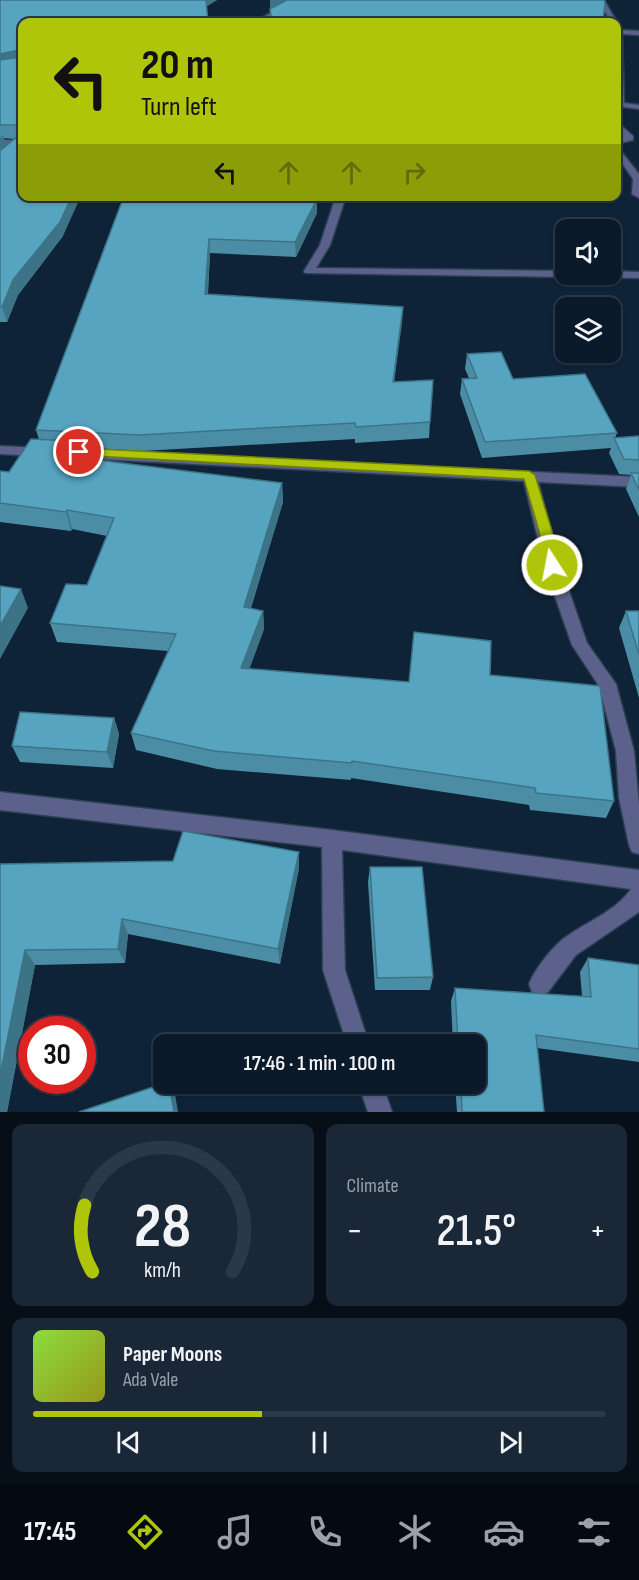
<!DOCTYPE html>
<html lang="en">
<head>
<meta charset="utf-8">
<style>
	:root { --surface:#0b1a2a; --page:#192736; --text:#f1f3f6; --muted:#9aa1a8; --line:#2b3847; --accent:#aec509 }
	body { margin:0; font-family:"Sofia Sans Condensed",sans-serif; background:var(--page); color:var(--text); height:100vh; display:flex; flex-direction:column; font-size:22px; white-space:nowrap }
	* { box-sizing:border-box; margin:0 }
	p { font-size:20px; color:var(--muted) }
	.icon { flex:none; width:33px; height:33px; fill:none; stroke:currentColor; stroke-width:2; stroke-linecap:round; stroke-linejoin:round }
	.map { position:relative; height:1112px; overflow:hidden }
	.side { display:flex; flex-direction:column; gap:12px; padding:12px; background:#060e17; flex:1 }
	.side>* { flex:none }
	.hud { position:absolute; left:18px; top:18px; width:603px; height:183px; border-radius:12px; box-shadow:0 2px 4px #0004,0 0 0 2px var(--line); background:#aec509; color:#111; overflow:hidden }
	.controls { position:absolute; left:555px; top:219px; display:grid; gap:12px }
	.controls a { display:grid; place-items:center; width:66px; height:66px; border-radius:12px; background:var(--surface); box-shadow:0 2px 4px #0004,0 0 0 2px var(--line); font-size:30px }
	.speed { position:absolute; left:18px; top:1016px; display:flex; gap:12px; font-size:30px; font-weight:700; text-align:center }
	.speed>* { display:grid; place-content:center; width:78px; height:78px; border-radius:50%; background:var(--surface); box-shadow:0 2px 4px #0004,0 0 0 2px var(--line); line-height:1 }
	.speed .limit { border:9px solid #d22; background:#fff; color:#111 }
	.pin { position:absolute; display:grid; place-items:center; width:51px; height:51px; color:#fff; margin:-26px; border:3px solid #fff; border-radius:50%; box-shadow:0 2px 6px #0007 }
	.me { position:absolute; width:66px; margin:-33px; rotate:349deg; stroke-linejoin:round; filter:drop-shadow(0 0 4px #0008) }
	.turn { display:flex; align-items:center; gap:21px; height:126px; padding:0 24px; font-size:27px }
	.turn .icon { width:78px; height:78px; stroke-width:2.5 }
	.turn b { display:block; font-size:42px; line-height:51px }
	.lanes { display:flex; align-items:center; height:57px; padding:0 24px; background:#0003; justify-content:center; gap:30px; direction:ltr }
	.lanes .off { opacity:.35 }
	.big { font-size:45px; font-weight:600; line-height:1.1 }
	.side .card { flex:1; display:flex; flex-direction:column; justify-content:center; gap:9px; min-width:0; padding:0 21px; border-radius:12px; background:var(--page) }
	.side .dial { align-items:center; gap:0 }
	.dial svg { height:156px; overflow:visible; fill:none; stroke:var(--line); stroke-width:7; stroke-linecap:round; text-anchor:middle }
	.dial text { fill:var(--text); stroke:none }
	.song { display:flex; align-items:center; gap:18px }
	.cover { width:72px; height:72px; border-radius:9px; background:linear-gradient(135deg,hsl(90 70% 55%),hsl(60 70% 35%)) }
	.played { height:6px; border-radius:3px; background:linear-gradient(90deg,var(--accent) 40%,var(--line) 40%) }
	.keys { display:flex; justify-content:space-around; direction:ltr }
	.heat { display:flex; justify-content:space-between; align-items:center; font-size:33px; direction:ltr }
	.side .tiles { flex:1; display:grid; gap:12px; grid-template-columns:1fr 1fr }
	.card:last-child { grid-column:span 2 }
	.trip { position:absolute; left:153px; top:1034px; width:333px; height:60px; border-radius:12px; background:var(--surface); box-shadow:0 2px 4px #0004,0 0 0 2px var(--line); font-weight:600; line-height:60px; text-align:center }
	.menu { display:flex; height:96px; justify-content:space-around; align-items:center; background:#040a11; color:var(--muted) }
	.menu .icon { width:42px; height:42px }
	.menu .on { color:var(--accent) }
	.menu b { font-size:27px; color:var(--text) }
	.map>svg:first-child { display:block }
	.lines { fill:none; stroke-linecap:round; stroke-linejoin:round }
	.minor-casing { stroke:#2b3e52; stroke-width:3 }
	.minor { fill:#5b618a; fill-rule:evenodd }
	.wall { fill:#4b8da5; fill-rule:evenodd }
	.shaded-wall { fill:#3d7386 }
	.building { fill:#57a4c0; stroke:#3d7386; stroke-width:1.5 }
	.route { fill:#aec509; stroke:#718006; stroke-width:1.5 }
</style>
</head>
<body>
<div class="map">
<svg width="639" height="1112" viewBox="0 0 639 1112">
	<rect width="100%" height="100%" fill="#0f2338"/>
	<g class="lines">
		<defs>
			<path id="minor" d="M 295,0 L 303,0 L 266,20 L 266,22 L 260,22 L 261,18 Z
				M 598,0 L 604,0 L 617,22 L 616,23 L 611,22 Z
				M 616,25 L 621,30 L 639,31 L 639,35 L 622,34 L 624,103 L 639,105 L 639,109 L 616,106 Z
				M 616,121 L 633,136 L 633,140 L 616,144 L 616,139 L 623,137 L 616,130 Z
				M 0,140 L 22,140 L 22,145 L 0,146 Z
				M 616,145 L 639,174 L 639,198 L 632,194 L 633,179 L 616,154 Z
				M 336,196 L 346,196 L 330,245 L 316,268 L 566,271 L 566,274 L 571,274 L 566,277 L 305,273 L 304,271 L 320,245 Z
				M 610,271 L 639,272 L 639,278 L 586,277 L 581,274 L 610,274 Z
				M 0,446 L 639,477 L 639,487 L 538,482 L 560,565 L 587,643 L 616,684 L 634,751 L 639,805 L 639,854 L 632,852 L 629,845 L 619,798 L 616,751 L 599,686 L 572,645 L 544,565 L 524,481 L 0,454 Z
				M 0,792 L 332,830 L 639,870 L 639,912 L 576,955 L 548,992 L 540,995 L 532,992 L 529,984 C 535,969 551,949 563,939 C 586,922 615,912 631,889 L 342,850 L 345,970 L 369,1044 L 347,1044 L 323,970 L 322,847 L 0,810 Z
				M 358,1083 L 382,1083 L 392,1112 L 368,1112 Z"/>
		</defs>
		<use href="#minor" class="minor-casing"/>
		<use href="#minor" class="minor"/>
	</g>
	<path class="wall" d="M 0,0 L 217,0 L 207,6 L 22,22 L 63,236 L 18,295 L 7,322 L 0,322 ZM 4,138 L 15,139 L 6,146 Z
		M 124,196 L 317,199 L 317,213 L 296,257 L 210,253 L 208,294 L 403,307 L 394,382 L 430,422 L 429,438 L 355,443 L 355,439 L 142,451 L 77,447 L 79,458 L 282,483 L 283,502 L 251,608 L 263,611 L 264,629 L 249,669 L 408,682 L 490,675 L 614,801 L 606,818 L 530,810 L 529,805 L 351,778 L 351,780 L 217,769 L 136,750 L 131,733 L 168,651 L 57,642 L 50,623 L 87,585 L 107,536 L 72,529 L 71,531 L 0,522 L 0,471 L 9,472 L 39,439 L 36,430 Z
		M 467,354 L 513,379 L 617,433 L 615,438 L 639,436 L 639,517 L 626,489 L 631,475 L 619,474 L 609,453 L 611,448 L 482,458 L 460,394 L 462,379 L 469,378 L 465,369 Z
		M 626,611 L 639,611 L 639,698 L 619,628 Z
		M 114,718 L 119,734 L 113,768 L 20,762 L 12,746 Z
		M 299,852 L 299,868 L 280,964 L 128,934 L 125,963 L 35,965 L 7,1112 L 0,864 L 173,861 Z
		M 370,867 L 433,977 L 430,990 L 375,990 L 368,882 Z
		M 588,958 L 639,965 L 639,1062 L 537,1048 L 544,1112 L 457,1112 L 455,1083 L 476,1083 L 476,1044 L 453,1044 L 451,1001 L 455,988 L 582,996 L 580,972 Z"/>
	<path class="shaded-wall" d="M 206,0 L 217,0 L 207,6 Z
		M 270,0 L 290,0 L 270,11 Z
		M 19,50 L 22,62 L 0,67 L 0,54 Z
		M 3,135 L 7,148 L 0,155 L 0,138 Z
		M 72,196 L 81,196 L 63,236 L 18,295 L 7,322 L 2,307 L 13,280 Z
		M 317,199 L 317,213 L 296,257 L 295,242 Z
		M 209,239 L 210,253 L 207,309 L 205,294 Z
		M 403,307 L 402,323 L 392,398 L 393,382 Z
		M 75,441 L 80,460 L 74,457 Z
		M 282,483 L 283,502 L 245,626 L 244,607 Z
		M 67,510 L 72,529 L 71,531 L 66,512 Z
		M 21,589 L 28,608 L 0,659 L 0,626 Z
		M 263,611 L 264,629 L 243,687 L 241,668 Z
		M 114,718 L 119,734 L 113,768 L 107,752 Z
		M 299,852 L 299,868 L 280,964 L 278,949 Z
		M 122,919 L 128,934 L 125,963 L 118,949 Z
		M 25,950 L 35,965 L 7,1112 L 0,1112 L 0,1076 Z
		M 169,1083 L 175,1094 L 178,1112 L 174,1112 Z"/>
	<path class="building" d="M 0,0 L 206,0 L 208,22 L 22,22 L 22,196 L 72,196 L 60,222 L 13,280 L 2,307 L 0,307 L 0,151 L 20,134 L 21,128 L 19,125 L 0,125 L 0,60 L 21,57 L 22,52 L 19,50 L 0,54 Z
		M 287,0 L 604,0 L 605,2 L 603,22 L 272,22 L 270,9 Z
		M 124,196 L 297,196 L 317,199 L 295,242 L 209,239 L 205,294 L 403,307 L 393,382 L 433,380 L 430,422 L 356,427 L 355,423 L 139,435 L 36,430 Z
		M 501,352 L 513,379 L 585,374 L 617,433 L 485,442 L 462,379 L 477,378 L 467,354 Z
		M 639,436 L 639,460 L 624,459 L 614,438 Z
		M 31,439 L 75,441 L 74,457 L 282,483 L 244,607 L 263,611 L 241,668 L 409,682 L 414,632 L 491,641 L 490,675 L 600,686 L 614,801 L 536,793 L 535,788 L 352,761 L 352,763 L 214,751 L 131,733 L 176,634 L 50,623 L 66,584 L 87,585 L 114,518 L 67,510 L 66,512 L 0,503 L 0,471 L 9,472 Z
		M 631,473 L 639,473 L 639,490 Z
		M 0,586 L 21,589 L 0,626 Z
		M 626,611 L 639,611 L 639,655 Z
		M 20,712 L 114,718 L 107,752 L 12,746 Z
		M 183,831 L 299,852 L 278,949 L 122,919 L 118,949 L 25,950 L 0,1076 L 0,864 L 173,861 Z
		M 370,867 L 422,867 L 433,977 L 377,978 Z
		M 588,958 L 639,965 L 639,1049 L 536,1035 L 544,1112 L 462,1112 L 461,1083 L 476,1083 L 476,1044 L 458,1044 L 455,988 L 591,997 Z
		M 165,1083 L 169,1083 L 174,1112 L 79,1112 Z"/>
	<path class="route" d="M 79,448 L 529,471 L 535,475 L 552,531 L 559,565 L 552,570 L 545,565 L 539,531 L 524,479 L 75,455 L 75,450 Z"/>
</svg>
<div class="controls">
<a><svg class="icon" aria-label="sound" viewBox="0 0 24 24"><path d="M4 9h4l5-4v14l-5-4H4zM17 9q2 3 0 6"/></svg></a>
<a><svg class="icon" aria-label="layers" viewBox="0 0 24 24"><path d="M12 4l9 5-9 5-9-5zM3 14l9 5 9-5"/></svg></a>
</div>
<div class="speed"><div class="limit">30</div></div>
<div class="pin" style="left:79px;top:452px;background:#d93025"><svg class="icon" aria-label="arrive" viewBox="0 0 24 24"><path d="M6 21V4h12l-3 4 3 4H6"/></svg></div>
<svg class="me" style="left:552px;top:565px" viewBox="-20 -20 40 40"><circle r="17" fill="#aec509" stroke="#fff" stroke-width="3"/><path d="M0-11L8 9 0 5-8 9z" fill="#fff"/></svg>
<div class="trip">17:46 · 1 min · 100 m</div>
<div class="hud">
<div class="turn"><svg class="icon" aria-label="left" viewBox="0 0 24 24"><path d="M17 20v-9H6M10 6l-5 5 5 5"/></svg><div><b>20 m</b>Turn left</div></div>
<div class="lanes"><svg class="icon" aria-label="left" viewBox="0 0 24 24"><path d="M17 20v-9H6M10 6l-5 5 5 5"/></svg><svg class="icon off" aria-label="ahead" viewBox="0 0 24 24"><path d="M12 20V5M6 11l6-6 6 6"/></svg><svg class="icon off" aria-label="ahead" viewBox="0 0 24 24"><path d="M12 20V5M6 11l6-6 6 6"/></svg><svg class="icon off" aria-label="right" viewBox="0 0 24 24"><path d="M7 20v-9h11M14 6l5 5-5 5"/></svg></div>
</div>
</div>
<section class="side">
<div class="tiles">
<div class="card dial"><svg viewBox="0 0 100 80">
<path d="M14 69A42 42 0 1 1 86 69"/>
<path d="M14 69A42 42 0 0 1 10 35" stroke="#aec509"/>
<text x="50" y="56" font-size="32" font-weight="700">28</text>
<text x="50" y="72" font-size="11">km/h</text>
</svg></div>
<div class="card"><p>Climate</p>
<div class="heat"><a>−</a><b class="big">21.5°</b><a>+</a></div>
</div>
<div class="card">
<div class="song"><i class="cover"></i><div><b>Paper Moons</b><p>Ada Vale</p></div></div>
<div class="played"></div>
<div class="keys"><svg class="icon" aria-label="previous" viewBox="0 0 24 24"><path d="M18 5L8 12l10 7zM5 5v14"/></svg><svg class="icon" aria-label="pause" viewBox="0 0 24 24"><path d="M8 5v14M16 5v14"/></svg><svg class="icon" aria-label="next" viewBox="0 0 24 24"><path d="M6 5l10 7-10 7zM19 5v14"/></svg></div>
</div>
</div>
</section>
<nav class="menu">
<b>17:45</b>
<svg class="icon on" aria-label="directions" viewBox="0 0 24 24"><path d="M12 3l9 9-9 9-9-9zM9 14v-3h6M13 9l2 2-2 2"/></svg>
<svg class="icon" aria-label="music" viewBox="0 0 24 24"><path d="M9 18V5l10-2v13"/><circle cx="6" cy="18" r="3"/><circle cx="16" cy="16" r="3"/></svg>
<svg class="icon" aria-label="phone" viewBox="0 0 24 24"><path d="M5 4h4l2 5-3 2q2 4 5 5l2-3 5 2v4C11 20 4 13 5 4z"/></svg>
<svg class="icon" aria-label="climate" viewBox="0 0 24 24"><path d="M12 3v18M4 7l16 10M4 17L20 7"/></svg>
<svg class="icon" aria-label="car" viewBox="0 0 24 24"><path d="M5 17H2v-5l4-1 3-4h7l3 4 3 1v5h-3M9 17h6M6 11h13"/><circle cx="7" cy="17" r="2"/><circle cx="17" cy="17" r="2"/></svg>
<svg class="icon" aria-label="filters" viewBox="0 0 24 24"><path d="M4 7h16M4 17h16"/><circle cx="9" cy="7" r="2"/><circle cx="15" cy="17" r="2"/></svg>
</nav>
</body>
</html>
